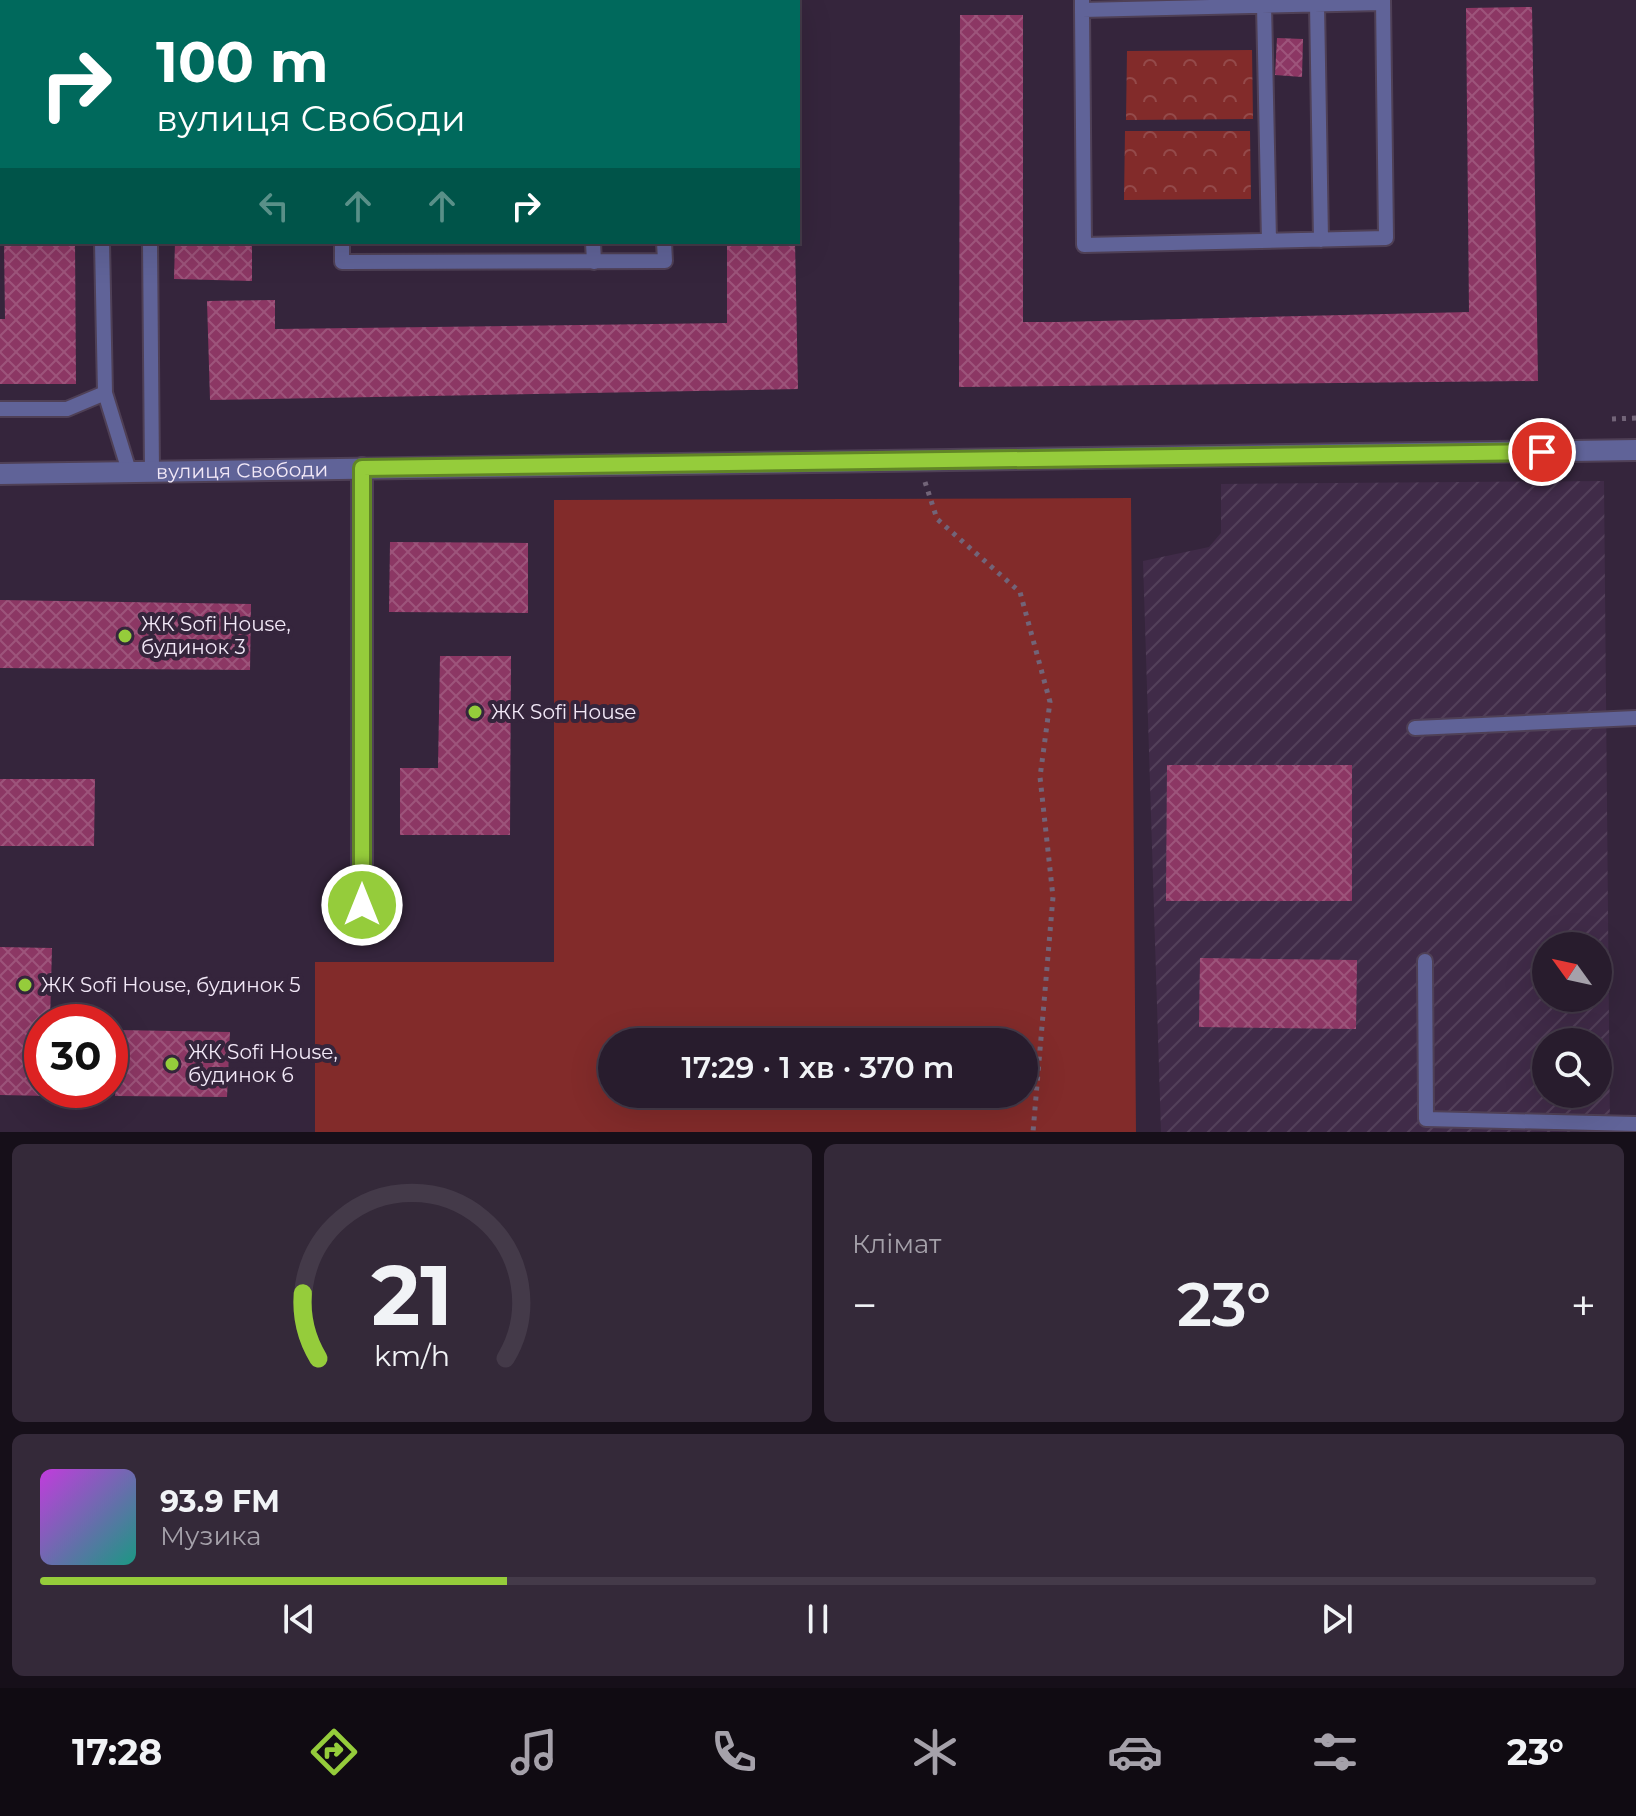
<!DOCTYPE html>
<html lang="uk">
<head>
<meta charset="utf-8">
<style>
	:root { --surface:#281c2d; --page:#342939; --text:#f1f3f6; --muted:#a5a1aa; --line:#443a49; --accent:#95cc3b }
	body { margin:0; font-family:Montserrat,sans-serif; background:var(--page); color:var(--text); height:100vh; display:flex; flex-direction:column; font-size:30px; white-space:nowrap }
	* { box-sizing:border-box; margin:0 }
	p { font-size:26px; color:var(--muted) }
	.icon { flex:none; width:44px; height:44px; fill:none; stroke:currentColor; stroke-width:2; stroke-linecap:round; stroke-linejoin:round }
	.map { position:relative; height:1132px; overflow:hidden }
	.drawer { display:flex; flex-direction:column; gap:12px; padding:12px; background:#160f19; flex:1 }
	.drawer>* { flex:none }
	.top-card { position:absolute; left:0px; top:0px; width:800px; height:244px; box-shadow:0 8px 32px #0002,0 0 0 2px var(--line); background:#00695c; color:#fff; overflow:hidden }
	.needle { width:52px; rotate:303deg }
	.tools { position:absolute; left:1532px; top:932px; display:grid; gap:16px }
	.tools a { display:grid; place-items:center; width:80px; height:80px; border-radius:50%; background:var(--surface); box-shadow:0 8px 32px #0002,0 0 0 2px var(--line); font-size:40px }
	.speed { position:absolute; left:24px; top:1004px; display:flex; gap:16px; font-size:40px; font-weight:700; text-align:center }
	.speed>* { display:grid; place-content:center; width:104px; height:104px; border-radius:50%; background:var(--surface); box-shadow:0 8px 32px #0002,0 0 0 2px var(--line); line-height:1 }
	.speed .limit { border:12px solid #d22; background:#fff; color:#111 }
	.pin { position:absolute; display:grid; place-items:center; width:68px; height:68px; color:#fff; margin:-34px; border:4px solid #fff; border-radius:50%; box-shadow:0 2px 8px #0007 }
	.me { position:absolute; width:88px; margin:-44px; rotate:0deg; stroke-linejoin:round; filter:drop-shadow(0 0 6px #0008) }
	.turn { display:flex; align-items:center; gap:28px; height:168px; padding:0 24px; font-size:36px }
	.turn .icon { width:104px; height:104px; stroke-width:2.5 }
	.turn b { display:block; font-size:56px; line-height:68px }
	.lanes { display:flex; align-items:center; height:76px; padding:0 24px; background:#0003; justify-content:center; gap:40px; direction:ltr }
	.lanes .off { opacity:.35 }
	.big { font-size:60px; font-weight:600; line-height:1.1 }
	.drawer .card { flex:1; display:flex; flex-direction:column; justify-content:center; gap:12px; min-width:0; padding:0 28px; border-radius:12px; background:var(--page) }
	.drawer .dial { align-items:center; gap:0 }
	.dial svg { height:208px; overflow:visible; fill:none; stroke:var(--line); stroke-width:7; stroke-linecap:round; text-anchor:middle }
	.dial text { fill:var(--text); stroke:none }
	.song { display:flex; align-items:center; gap:24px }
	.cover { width:96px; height:96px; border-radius:12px; background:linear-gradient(135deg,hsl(290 70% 55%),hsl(170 70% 35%)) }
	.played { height:8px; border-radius:4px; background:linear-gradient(90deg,var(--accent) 30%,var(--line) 30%) }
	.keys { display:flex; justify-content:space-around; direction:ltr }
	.heat { display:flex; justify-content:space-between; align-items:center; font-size:44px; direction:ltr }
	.drawer .tiles { flex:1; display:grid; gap:12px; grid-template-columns:1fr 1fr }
	.card:last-child { grid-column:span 2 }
	.trip { position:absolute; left:598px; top:1028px; width:440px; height:80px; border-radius:40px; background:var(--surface); box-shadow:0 8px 32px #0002,0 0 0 2px var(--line); font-weight:600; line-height:80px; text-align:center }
	.dock { display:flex; height:128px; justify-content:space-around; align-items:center; background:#100b12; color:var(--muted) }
	.dock .icon { width:56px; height:56px }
	.dock .active { color:var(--accent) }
	.dock b { font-size:36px; color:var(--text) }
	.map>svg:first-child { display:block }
	.industrial { fill:url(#industrial-furrows); fill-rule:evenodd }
	.grass { fill:#822b2a; fill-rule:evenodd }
	.park { fill:url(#park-crowns) }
	.building { fill:url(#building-cross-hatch) }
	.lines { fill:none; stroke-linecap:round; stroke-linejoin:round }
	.lane-casing { stroke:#4f4056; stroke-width:18 }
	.street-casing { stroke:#4f4056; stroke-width:24 }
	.path { stroke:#726478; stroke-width:5; stroke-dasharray:4 6; stroke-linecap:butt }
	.lane { stroke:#606398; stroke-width:14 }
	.street { stroke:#606398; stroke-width:20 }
	.route-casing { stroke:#618526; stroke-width:20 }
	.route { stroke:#95cc3b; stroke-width:14 }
	.poi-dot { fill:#95cc3b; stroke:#35253c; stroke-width:3 }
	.labels { text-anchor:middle; stroke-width:8; stroke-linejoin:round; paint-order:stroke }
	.street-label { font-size:20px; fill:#f2e8f7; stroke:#35253c }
	.poi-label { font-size:20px; fill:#f2e8f7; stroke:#35253c; text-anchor:start }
</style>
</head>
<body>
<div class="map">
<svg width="1636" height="1132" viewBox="0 0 1636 1132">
	<defs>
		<pattern id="industrial-furrows" width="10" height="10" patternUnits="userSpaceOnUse" patternTransform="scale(2)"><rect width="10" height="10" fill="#402b48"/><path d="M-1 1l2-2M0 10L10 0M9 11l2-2" fill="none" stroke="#53405a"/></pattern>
		<pattern id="park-crowns" width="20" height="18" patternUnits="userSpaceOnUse" patternTransform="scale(2)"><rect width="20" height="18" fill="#822b2a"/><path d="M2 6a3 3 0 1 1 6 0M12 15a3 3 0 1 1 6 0" fill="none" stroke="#944a4a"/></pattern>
		<pattern id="building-cross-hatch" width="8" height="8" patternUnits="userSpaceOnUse" patternTransform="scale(2)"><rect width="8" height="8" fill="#8c3764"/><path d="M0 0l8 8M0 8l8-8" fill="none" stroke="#9d547b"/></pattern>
	</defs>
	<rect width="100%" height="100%" fill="#35253c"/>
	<path class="industrial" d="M 1604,481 L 1610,1132 L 1161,1132 L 1143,561 L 1209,547 L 1221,533 L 1221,484 ZM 1546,946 L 1598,946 L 1598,998 L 1546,998 ZM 1546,1042 L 1598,1042 L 1598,1094 L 1546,1094 Z"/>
	<path class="grass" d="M 1131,498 L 1136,1132 L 315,1132 L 315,962 L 554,962 L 554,500 ZM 612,1042 L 1024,1042 L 1024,1094 L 612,1094 Z"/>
	<path class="park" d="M 1252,50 L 1253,119 L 1126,120 L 1127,51 Z
		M 1125,131 L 1250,131 L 1251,199 L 1124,200 Z"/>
	<path class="building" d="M 1532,7 L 1538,381 L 959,387 L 960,15 L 1023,15 L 1023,322 L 1058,322 L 1469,312 L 1466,8 Z
		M 1277,38 L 1303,39 L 1302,77 L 1275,75 Z
		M 4,242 L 75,242 L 76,384 L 0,384 L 0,319 L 5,319 Z
		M 175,242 L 252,242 L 252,281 L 174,279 Z
		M 727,242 L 795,242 L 798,389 L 210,400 L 207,301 L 275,300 L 275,329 L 727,323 Z
		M 390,542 L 528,543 L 528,613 L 389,612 Z
		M 0,600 L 251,604 L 250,670 L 0,668 Z
		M 440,656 L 511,656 L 510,835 L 400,835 L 400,768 L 438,768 Z
		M 1167,765 L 1352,765 L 1352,901 L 1166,901 Z
		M 0,779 L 95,779 L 94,846 L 0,846 Z
		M 0,947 L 52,948 L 50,1022 L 42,1022 L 42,1090 L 48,1090 L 48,1096 L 0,1095 Z
		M 1200,958 L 1357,960 L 1356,1029 L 1199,1027 Z
		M 117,1030 L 230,1032 L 227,1097 L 115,1096 Z"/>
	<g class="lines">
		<defs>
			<path id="lane" d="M 85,0 L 86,2
				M 147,0 L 147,2
				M 339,0 L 340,2
				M 1082,0 L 1082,10 L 1381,3
				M 662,2 L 662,0
				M 1317,4 L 1321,240
				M 1264,5 L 1269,241
				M 1082,10 L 1084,245 L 1386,238 L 1383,0
				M 0,56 L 2,56
				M 150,242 L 152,471
				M 342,242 L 342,262 L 665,261 L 664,242
				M 593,242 L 594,262
				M 105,393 L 129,471
				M 0,409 L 67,409 L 105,393 L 102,242
				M 1415,728 L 1636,718
				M 1425,961 L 1426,1119 L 1636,1124"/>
			<g id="street">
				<path id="s1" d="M 0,474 L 1636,450"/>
				<path d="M 362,905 L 362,468"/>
			</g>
		</defs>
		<use href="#lane" class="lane-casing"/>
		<use href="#street" class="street-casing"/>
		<path class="path" d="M 1612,419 L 1636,418
			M 925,482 L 937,519 L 1020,592 L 1050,702 L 1040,777 L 1053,897 L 1033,1132"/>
		<use href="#lane" class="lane"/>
		<use href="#street" class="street"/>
	</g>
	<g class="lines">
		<defs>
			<path id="route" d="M 362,905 L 362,468 L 1542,452"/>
		</defs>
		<use href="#route" class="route-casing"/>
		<use href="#route" class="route"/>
	</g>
	<g class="poi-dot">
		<circle cx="125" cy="636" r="8"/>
		<circle cx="475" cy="712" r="8"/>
		<circle cx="25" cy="985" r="8"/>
		<circle cx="172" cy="1064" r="8"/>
	</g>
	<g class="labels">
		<g class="street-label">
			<text dy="7" stroke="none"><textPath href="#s1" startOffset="242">вулиця Свободи</textPath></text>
		</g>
		<g class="poi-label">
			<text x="141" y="631">ЖК Sofi House,<tspan x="141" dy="23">будинок 3</tspan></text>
			<text x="491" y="719">ЖК Sofi House</text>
			<text x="41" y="992">ЖК Sofi House, будинок 5</text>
			<text x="188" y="1059">ЖК Sofi House,<tspan x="188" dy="23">будинок 6</tspan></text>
		</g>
	</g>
</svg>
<div class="tools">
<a><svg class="needle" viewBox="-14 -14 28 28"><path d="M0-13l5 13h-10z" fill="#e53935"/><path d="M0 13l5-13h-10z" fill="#a5a1aa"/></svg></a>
<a><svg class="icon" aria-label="search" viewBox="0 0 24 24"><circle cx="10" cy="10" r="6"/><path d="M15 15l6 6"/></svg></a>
</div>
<div class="speed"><div class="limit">30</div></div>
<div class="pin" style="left:1542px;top:452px;background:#d93025"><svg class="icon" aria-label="arrive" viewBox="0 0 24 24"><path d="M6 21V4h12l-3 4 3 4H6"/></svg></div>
<svg class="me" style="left:362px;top:905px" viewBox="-20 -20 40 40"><circle r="17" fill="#95cc3b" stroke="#fff" stroke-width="3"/><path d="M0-11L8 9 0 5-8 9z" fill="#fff"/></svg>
<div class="trip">17:29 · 1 хв · 370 m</div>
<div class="top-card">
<div class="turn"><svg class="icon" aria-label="right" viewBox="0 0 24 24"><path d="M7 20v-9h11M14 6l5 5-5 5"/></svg><div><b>100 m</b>вулиця Свободи</div></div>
<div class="lanes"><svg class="icon off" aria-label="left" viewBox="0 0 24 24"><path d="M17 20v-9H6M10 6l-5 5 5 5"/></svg><svg class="icon off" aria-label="ahead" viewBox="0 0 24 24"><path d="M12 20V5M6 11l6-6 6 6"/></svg><svg class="icon off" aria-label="ahead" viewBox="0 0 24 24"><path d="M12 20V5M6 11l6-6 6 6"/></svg><svg class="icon" aria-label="right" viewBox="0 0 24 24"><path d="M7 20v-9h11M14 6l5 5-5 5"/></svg></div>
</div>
</div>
<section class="drawer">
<div class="tiles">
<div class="card dial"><svg viewBox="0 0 100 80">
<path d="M14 69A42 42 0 1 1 86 69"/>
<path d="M14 69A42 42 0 0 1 8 44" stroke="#95cc3b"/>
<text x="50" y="56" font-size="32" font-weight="700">21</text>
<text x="50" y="72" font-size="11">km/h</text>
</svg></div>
<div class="card"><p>Клімат</p>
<div class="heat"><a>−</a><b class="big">23°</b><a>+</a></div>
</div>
<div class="card">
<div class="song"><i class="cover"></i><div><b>93.9 FM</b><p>Музика</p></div></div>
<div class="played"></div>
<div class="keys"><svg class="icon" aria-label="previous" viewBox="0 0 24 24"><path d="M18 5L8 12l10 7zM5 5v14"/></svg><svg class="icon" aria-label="pause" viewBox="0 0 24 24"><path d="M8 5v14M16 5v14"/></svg><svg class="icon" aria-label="next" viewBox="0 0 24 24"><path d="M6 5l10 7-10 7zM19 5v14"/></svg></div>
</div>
</div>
</section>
<nav class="dock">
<b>17:28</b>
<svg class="icon active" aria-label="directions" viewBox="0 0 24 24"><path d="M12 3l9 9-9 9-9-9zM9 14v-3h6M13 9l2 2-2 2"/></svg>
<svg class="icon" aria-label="music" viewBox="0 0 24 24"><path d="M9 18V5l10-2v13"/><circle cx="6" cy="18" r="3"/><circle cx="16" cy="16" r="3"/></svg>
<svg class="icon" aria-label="phone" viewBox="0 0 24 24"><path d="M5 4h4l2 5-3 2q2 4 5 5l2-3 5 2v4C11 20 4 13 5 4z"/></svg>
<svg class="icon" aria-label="climate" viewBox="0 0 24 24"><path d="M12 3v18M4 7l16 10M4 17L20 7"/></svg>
<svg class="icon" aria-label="car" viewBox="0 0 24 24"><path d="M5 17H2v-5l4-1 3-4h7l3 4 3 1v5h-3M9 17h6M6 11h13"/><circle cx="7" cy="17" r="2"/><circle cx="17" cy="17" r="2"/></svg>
<svg class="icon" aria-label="filters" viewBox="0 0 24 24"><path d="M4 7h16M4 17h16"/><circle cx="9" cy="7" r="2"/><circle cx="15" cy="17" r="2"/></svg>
<b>23°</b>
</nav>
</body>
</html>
